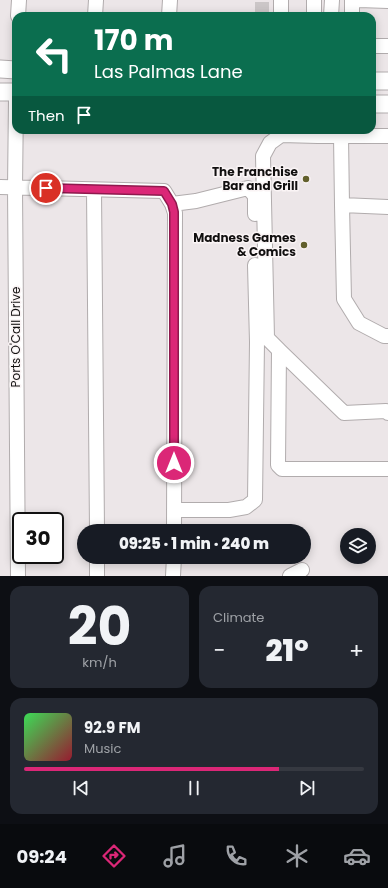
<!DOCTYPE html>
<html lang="en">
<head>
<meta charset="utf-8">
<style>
	:root { --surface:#171b24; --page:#242831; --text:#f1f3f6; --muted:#9ea1a6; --line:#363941; --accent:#db2777 }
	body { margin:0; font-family:Poppins,sans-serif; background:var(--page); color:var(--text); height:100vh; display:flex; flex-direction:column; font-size:15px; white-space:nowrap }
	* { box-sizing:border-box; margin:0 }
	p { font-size:13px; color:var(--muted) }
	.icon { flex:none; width:22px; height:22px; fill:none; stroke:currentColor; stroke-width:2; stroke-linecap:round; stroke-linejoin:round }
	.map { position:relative; height:576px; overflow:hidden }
	.side { display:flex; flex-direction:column; gap:10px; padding:10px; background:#0d0f14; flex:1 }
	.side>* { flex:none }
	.guide { position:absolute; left:12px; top:12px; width:364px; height:122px; border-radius:12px; box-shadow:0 2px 10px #0003; background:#0b6e4f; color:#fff; overflow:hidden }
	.controls { position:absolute; left:340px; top:528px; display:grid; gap:8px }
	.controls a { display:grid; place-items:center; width:36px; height:36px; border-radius:50%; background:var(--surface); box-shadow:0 2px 10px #0003; font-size:20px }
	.speed { position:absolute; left:12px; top:512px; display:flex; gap:8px; font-size:20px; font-weight:700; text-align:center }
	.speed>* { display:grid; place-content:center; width:52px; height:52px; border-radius:50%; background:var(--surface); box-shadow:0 2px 10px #0003; line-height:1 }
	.speed .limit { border:2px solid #111; border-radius:6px; background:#fff; color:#111 }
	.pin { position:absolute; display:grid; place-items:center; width:34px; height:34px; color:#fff; margin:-17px; border:2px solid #fff; border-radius:50%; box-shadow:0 1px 4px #0007 }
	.me { position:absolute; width:44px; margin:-22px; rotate:0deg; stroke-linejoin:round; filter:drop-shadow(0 0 3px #0008) }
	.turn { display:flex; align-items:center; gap:14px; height:84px; padding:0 16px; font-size:18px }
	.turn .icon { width:52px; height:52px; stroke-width:2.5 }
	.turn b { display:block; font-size:28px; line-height:34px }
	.then { display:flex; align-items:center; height:38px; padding:0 16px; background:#0003; gap:8px; font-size:15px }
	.big { font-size:30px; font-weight:800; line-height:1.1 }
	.side .widget { flex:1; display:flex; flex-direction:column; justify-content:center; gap:6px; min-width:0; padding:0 14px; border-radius:12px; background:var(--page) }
	.side .dial { align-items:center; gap:0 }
	.dial b { font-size:52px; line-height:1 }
	.song { display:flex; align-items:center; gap:12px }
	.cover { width:48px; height:48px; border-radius:6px; background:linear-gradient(135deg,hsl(130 70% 55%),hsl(350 70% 35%)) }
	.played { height:4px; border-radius:2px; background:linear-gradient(90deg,var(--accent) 75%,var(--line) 75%) }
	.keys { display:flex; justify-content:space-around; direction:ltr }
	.heat { display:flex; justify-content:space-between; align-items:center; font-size:22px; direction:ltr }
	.side .tiles { flex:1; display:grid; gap:10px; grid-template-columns:1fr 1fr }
	.widget:last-child { grid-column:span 2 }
	.trip { position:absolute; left:77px; top:524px; width:234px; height:40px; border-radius:20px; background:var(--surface); box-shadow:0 2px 10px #0003; font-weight:800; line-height:40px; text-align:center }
	.menu { display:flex; height:64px; justify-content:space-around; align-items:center; background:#090b0e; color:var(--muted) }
	.menu .icon { width:28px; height:28px }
	.menu .selected { color:var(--accent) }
	.menu b { font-size:18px; color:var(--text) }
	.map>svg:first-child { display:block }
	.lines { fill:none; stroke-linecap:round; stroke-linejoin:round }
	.minor-tunnel { stroke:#cbc6c7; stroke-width:14; stroke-dasharray:14 7; stroke-linecap:butt }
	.minor-casing { stroke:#b1acad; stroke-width:16 }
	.major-casing { stroke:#b1acad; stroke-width:19 }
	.minor { stroke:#fff; stroke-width:14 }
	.major { stroke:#fff; stroke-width:17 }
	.route-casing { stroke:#8e194d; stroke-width:10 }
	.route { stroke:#db2777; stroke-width:7 }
	.poi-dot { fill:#62602c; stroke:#faf4f5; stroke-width:1.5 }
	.labels { text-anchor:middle; stroke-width:3; stroke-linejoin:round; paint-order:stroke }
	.poi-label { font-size:12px; font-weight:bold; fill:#110f0f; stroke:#faf4f5; text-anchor:end }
	.street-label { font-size:12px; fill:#110f0f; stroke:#faf4f5 }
</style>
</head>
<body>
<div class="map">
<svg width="388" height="576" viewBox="0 0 388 576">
	<rect width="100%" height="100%" fill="#ece6e8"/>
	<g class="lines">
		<path class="minor-tunnel" d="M 262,16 L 262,0"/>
		<defs>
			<path id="minor" d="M 359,0 L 388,1
				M 18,16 L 19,0
				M 95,16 L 96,0
				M 169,16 L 170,0
				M 281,16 L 281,0
				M 314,16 L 314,0
				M 331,16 L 332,0
				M 352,16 L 352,0
				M 372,46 L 388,46
				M 16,99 L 15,188 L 18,576
				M 318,130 L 318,136 L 341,136 L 342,205 L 388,207
				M 318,136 L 281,135 L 270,143 L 263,156 L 267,338 L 279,350 L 278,465 L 282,469 L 388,469
				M 341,136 L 388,136
				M 0,187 L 164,191 L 172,204 L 175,213 L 174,531
				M 94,190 L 97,531
				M 172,204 L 196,201 L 248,188 L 255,196 L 255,214
				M 342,205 L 344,299 L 359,323 L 384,336 L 388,336
				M 279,350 L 344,413 L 386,411 L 388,413
				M 174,510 L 229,510 L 246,507 L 255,500 L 257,342 L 255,265
				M 97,557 L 97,576
				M 173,576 L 174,557
				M 290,576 L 302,570"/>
			<path id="major" d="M 0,69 L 16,70
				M 372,81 L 388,81
				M 0,92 L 16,92
				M 372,104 L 388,104"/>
		</defs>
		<use href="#minor" class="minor-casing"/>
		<use href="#major" class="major-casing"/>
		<use href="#minor" class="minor"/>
		<use href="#major" class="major"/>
	</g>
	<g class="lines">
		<defs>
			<path id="route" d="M 46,188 L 164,191 L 172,204 L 174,212 L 174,463"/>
		</defs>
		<use href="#route" class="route-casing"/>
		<use href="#route" class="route"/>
	</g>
	<g class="poi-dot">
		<circle cx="306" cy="179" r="4"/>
		<circle cx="304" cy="245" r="4"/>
	</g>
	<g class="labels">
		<g class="poi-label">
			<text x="298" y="176">The Franchise<tspan x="298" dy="14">Bar and Grill</tspan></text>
			<text x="296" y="242">Madness Games<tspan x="296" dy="14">&amp; Comics</tspan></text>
		</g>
		<g class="street-label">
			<text transform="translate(16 337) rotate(-90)" y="4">Ports O'Call Drive</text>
		</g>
	</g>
</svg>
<div class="controls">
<a><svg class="icon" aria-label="layers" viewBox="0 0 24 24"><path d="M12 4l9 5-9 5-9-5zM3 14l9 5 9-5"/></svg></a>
</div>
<div class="speed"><div class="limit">30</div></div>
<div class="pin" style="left:46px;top:188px;background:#d93025"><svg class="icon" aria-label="arrive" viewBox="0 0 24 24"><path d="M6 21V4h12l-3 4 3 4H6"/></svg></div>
<svg class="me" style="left:174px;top:463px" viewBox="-20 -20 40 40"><circle r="17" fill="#db2777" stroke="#fff" stroke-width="3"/><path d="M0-11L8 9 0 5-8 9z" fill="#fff"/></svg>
<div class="trip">09:25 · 1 min · 240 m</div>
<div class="guide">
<div class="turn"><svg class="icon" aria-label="left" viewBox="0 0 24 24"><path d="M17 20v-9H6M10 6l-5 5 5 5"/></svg><div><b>170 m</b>Las Palmas Lane</div></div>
<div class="then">Then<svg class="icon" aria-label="arrive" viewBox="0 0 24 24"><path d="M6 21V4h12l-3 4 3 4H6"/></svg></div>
</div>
</div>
<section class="side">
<div class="tiles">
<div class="widget dial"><b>20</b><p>km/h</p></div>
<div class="widget"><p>Climate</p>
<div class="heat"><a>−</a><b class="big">21°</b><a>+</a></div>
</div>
<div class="widget">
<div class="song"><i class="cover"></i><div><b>92.9 FM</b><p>Music</p></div></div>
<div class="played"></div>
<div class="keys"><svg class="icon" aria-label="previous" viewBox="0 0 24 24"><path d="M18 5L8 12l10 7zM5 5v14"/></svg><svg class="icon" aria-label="pause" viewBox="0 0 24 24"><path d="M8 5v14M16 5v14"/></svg><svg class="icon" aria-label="next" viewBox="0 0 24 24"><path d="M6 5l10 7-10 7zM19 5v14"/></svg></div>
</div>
</div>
</section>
<nav class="menu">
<b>09:24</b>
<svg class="icon selected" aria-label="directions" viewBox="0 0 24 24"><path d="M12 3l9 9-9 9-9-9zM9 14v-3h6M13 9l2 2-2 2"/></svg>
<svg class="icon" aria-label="music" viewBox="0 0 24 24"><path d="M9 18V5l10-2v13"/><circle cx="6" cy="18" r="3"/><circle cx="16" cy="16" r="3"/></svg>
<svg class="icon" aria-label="phone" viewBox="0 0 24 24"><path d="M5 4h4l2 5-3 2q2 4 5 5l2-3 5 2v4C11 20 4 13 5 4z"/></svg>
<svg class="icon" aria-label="climate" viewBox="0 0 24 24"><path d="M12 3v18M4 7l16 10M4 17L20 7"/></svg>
<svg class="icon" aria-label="car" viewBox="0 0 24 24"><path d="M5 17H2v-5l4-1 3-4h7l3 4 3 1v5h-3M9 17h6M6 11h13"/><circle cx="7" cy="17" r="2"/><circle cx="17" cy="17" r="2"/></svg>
</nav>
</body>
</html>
